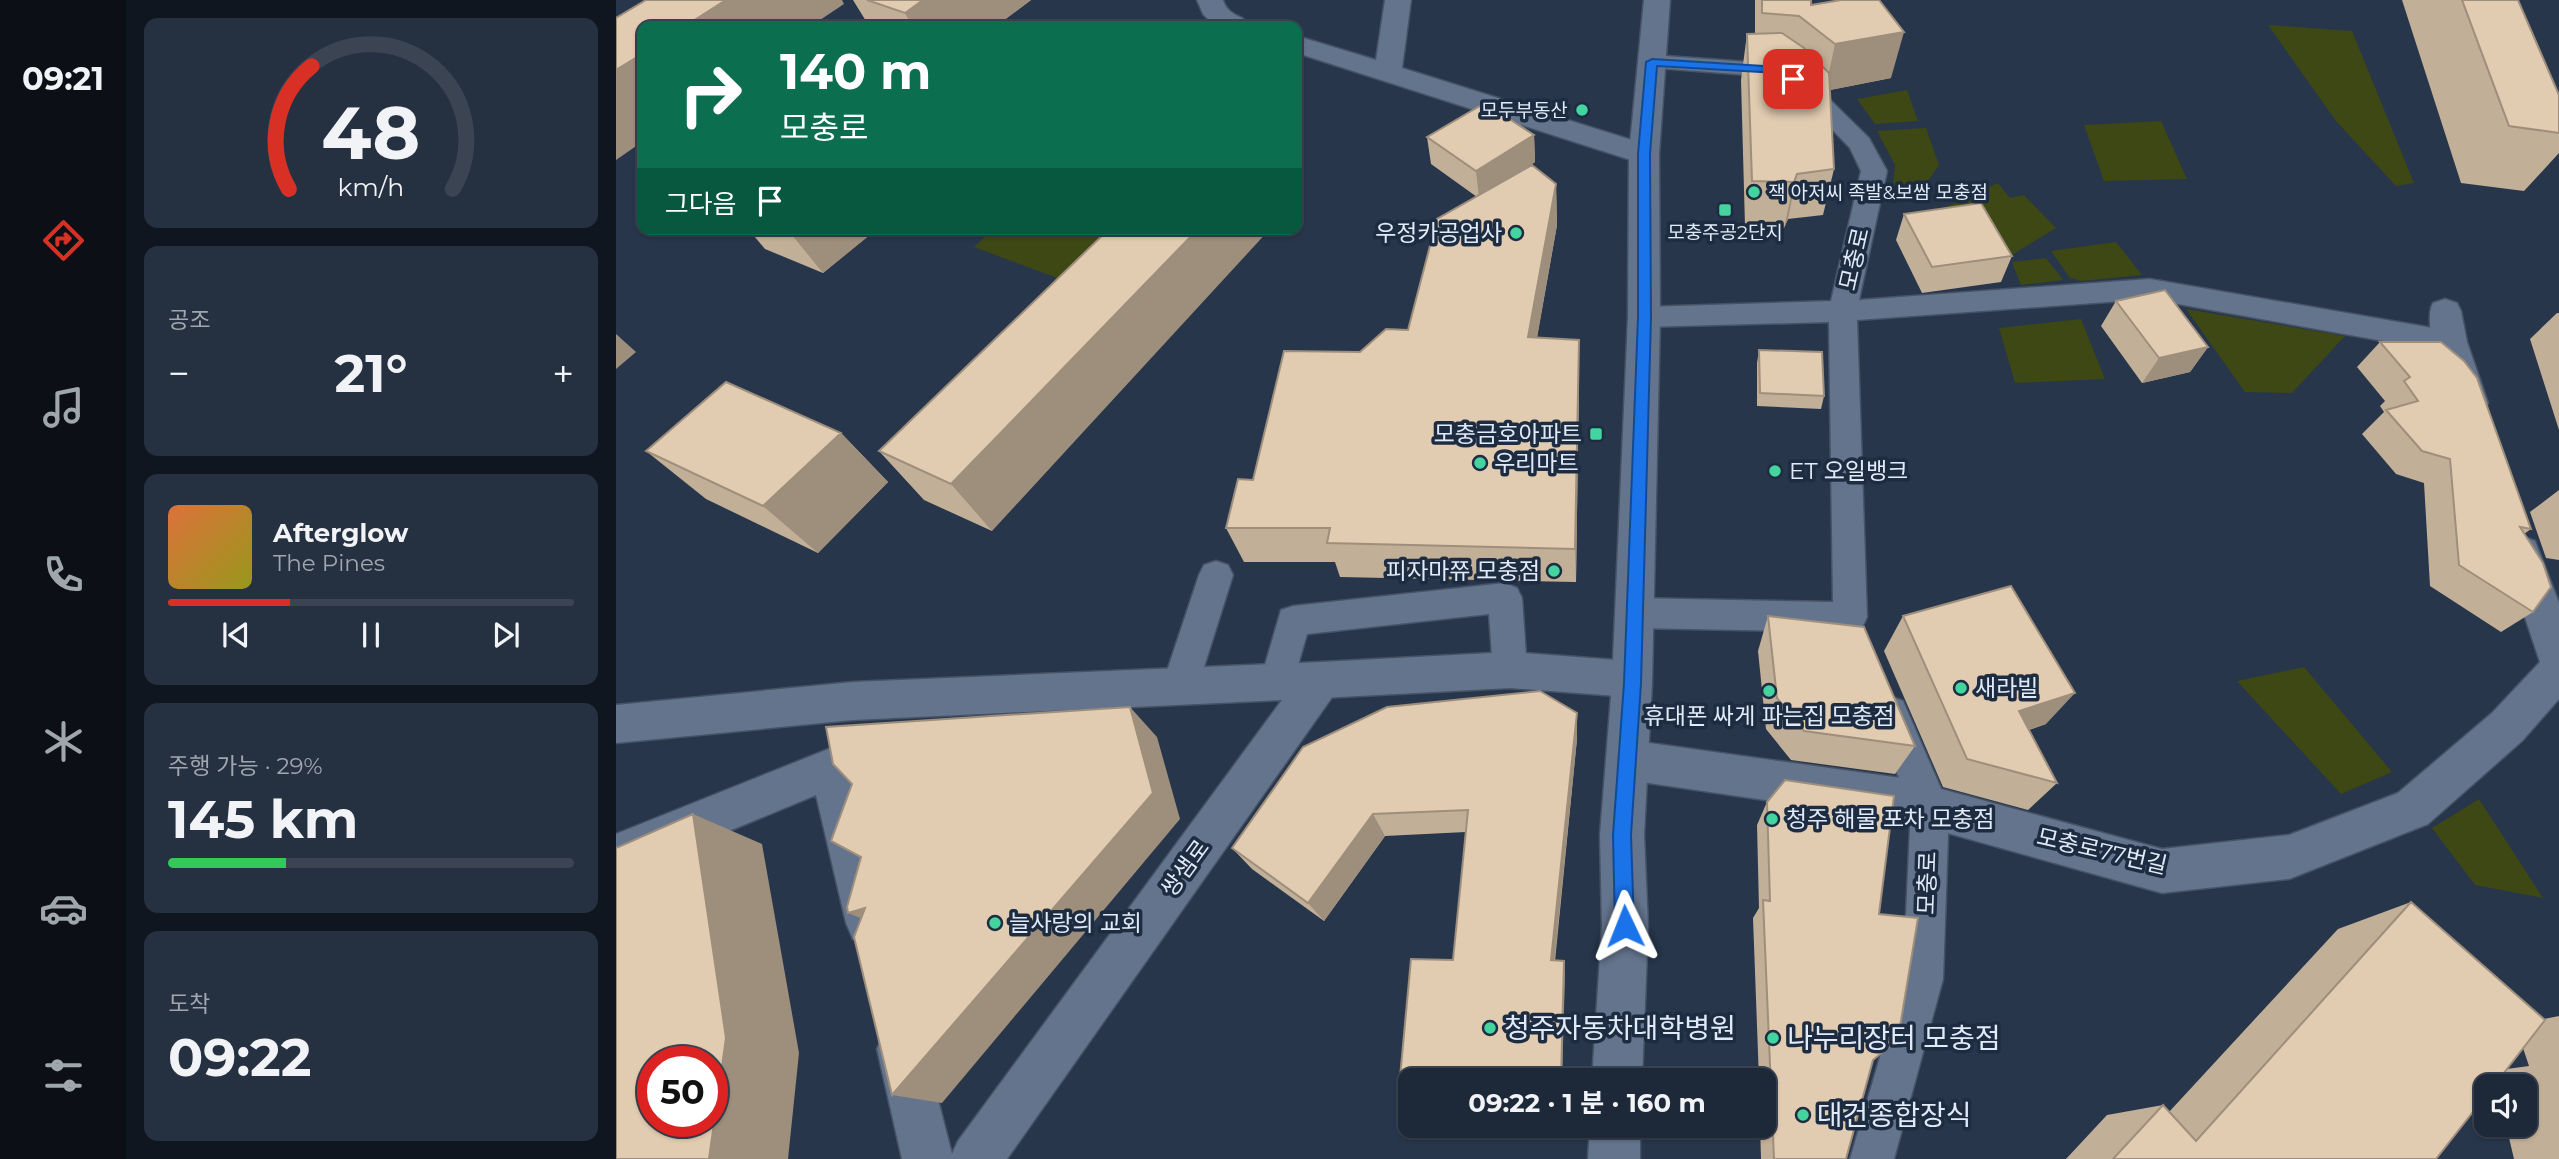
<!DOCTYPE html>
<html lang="ko">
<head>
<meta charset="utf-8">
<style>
	:root { --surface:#1d2838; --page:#253040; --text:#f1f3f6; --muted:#a0a6ae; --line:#3b4453; --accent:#d93025 }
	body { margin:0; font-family:Montserrat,"Noto Sans KR",sans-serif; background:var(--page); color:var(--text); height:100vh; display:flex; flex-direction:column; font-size:26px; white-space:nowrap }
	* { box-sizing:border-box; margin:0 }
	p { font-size:23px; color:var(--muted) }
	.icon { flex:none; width:38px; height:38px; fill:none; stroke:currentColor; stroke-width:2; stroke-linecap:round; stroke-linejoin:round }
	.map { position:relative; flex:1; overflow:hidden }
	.side { display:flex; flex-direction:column; gap:18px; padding:18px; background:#10161f; width:490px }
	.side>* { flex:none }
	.top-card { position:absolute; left:21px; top:21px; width:665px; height:214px; border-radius:14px; box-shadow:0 2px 5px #0004,0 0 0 2px var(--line); background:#0b6e4f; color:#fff; overflow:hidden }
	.buttons { position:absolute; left:1858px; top:1074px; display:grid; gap:14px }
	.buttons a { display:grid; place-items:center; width:63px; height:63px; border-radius:14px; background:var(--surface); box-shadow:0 2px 5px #0004,0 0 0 2px var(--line); font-size:35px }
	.speed { position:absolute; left:21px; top:1046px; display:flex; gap:14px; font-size:35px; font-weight:700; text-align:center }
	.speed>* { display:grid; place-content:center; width:91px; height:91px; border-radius:50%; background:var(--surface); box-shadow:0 2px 5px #0004,0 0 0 2px var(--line); line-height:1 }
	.speed .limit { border:10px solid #d22; background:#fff; color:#111 }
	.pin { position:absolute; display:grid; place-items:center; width:60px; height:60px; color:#fff; margin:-30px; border-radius:14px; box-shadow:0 4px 10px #0006 }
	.me { position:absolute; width:77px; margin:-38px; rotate:358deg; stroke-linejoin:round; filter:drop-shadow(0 0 5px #0008) }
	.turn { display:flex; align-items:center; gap:24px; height:147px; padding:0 28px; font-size:32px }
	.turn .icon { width:91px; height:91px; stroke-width:2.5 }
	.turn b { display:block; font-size:49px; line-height:60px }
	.then { display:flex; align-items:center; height:66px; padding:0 28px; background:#0003; gap:14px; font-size:26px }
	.big { font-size:52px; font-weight:700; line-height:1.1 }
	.side .card { flex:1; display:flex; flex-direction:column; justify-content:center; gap:10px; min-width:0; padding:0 24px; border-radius:14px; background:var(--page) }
	.side .dial { align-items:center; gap:0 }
	.dial svg { height:182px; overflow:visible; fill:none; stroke:var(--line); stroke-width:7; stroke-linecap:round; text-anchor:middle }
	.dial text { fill:var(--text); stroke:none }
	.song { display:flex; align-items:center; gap:21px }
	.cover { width:84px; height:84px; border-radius:10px; background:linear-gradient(135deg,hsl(20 70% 55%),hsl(60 70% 35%)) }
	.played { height:7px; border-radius:4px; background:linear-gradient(90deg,var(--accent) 30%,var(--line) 30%) }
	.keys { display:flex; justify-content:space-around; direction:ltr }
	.heat { display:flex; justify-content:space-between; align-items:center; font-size:38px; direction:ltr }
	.charge { height:10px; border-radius:5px; background:linear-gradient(90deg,#34c759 29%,var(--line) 0) }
	.trip { position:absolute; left:782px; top:1068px; width:378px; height:70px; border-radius:14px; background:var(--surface); box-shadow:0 2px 5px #0004,0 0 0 2px var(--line); font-weight:700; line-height:70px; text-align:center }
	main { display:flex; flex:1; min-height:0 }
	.tabs { display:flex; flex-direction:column; width:126px; justify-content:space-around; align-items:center; background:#0c1016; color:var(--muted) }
	.tabs .icon { width:49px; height:49px }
	.tabs .on { color:var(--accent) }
	.tabs b { font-size:32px; color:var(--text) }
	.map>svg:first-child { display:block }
	.green { fill:#3d4814 }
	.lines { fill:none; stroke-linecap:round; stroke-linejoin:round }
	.service-casing { stroke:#465265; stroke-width:3 }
	.minor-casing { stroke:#465265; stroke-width:3 }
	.tertiary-casing { stroke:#465265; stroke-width:3 }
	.secondary-casing { stroke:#465265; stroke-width:3 }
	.service { fill:#64748d; fill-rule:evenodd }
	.minor { fill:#64748d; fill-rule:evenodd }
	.tertiary { fill:#64748d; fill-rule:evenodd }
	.secondary { fill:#64748d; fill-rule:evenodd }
	.wall { fill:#c2af98; fill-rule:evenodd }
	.shaded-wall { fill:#9e8e7c }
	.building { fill:#e1cbb1; stroke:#9e8e7c; stroke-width:2; fill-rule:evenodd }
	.route { fill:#1a73e8; stroke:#114b97; stroke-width:2 }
	.poi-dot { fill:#43d4a0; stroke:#1d2c40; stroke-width:2.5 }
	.labels { text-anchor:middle; stroke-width:7; stroke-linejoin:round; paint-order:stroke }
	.far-poi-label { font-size:19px; fill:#e1eaf8; stroke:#1d2c40; text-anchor:end }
	.poi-label { font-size:23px; fill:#e1eaf8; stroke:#1d2c40; text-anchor:start }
	.street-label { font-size:23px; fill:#e1eaf8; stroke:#1d2c40 }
	.near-poi-label { font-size:28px; fill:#e1eaf8; stroke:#1d2c40; text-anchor:start }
</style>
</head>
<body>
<main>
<nav class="tabs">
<b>09:21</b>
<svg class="icon on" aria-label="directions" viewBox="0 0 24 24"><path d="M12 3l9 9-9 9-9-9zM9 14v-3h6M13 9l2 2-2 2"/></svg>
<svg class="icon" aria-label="music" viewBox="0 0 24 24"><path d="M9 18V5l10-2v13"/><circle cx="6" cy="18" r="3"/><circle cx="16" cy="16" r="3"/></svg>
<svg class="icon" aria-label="phone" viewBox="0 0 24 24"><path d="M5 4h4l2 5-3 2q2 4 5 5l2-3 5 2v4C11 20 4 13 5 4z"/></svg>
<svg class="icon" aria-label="climate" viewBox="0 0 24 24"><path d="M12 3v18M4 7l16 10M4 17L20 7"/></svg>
<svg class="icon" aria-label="car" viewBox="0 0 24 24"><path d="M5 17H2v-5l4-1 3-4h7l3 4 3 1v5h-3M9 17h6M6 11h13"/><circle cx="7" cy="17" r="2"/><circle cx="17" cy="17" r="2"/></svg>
<svg class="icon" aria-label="filters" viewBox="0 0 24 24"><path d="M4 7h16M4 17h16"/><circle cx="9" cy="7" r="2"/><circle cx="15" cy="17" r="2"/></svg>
</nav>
<section class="side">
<div class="card dial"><svg viewBox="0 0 100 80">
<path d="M14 69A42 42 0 1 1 86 69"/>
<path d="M14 69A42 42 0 0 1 24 15" stroke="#d93025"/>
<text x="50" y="56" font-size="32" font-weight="700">48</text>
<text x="50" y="72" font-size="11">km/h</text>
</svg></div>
<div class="card"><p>공조</p>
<div class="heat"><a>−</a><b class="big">21°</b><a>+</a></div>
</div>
<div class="card">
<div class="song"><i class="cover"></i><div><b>Afterglow</b><p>The Pines</p></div></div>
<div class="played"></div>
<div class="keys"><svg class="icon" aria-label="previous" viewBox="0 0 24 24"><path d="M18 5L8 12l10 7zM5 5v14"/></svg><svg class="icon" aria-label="pause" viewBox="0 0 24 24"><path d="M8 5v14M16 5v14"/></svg><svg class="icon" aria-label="next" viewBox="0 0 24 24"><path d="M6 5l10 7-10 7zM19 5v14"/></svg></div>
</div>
<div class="card"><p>주행 가능 · 29%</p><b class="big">145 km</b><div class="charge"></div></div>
<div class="card"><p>도착</p><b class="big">09:22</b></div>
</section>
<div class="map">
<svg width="1943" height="1159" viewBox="0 0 1943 1159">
	<rect width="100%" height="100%" fill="#27364b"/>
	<path class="green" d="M 1652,25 L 1736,31 L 1798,183 L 1780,186 L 1720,121 Z
		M 1291,90 L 1302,121 L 1259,124 L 1241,99 Z
		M 1545,121 L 1571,179 L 1488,181 L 1468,125 Z
		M 1310,128 L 1323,165 L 1312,181 L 1276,198 L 1279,165 L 1261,131 Z
		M 1382,183 L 1394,198 L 1408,195 L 1440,228 L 1376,267 L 1330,207 Z
		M 377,229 L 536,229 L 476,291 L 358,247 Z
		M 1500,242 L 1526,275 L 1466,281 L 1454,278 L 1435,251 Z
		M 1430,258 L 1447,280 L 1405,285 L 1396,262 Z
		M 1570,309 L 1729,336 L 1676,393 L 1629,392 Z
		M 1465,319 L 1489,379 L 1399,383 L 1383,328 Z
		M 1688,667 L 1776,772 L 1725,794 L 1621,681 Z
		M 1863,799 L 1927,898 L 1859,885 L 1816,828 Z"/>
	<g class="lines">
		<defs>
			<path id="service" d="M 1036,55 L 1173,65 L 1197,83 L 1253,138 L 1271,171 L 1243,300 L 1534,279 L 1834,331 L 1844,334 L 1848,342 L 1844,350 L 1834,353 L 1534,299 L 1241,320 L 1251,617 L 1246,628 L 1234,632 L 1018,628 L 1006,623 L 1001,613 L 1006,603 L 1018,598 L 1217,602 L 1213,322 L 1028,327 L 1018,324 L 1014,317 L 1018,310 L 1028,307 L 1215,301 L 1245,171 L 1234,148 L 1181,93 L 1159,77 L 1028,67 L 1024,62 L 1028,57 Z
				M 600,561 L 612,565 L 617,575 L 582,686 L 576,697 L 564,702 L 552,697 L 546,686 L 583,575 L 588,565 Z
				M 889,583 L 901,588 L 906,598 L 911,670 L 906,681 L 894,686 L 882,681 L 877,670 L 873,614 L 691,634 L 674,693 L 662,698 L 650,693 L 644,682 L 665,610 L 677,606 Z
				M 1274,696 L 1287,701 L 1333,807 L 1327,979 L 1278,1159 L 1234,1159 L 1287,979 L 1295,807 L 1256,713 L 1261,701 Z"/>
			<path id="minor" d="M 581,0 L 607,0 C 612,17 627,14 635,26 L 599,26 L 587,14 Z
				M 769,0 L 795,0 L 786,68 L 1038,147 L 1043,154 L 1038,161 L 1028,163 L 1018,161 L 681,53 L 681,36 L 760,60 Z
				M 1829,299 L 1841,303 L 1845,311 L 1851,342 L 1872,403 L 1867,412 L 1855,416 L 1843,412 L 1838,403 C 1830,379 1805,325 1817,303 Z
				M 1906,536 L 1919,541 L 1943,603 L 1943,699 L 1906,741 L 1812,824 L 1673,879 L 1546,893 L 1285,820 L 1012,780 L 997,774 L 991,760 L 997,746 L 1012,740 L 1285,778 L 1546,849 L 1673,835 L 1782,793 L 1876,713 L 1924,662 L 1887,552 L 1893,541 Z
				M 705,662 L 719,667 L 725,680 L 719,693 L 391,1159 L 286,1159 L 261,1049 L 268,1032 L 285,1025 L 302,1032 L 309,1049 L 336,1154 L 342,1141 L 666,700 L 237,720 L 0,743 L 0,705 L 237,682 Z
				M 215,748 L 230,754 L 236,768 L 276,923 L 269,939 L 253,946 L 237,939 L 230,923 L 200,795 L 0,878 L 0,834 Z"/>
			<path id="tertiary" d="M 894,652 L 1001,660 L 1030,670 L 1036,683 L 1030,696 L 1016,702 L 1001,696 L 894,688 L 705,698 L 691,693 L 685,680 L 691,667 L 705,662 Z"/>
			<path id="secondary" d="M 1028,0 L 1054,0 L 1043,154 L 1044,317 L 1036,683 L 1028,835 L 1032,926 L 1026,1080 L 976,1080 L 986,926 L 984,835 L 996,683 L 1012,317 L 1013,154 Z
				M 974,1125 L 1024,1125 L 1024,1159 L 972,1159 Z"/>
		</defs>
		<use href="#service" class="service-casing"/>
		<use href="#minor" class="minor-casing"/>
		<use href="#tertiary" class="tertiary-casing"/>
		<use href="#secondary" class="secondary-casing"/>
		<use href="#service" class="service"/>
		<use href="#minor" class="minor"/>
		<use href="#tertiary" class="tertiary"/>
		<use href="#secondary" class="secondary"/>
	</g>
	<path class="wall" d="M 237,0 L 415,0 L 380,26 L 253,26 Z
		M 1139,0 L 1195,0 L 1195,5 L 1275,78 L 1214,90 L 1218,169 L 1207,215 L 1172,219 L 1168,228 L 1129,226 L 1125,80 L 1131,34 L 1139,34 Z
		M 1786,0 L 1902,0 L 1943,95 L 1943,153 L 1908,191 L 1845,183 Z
		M 918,135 L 919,162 L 896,177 L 940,184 L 941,225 L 921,338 L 963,340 L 963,379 L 960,582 L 724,577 L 719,562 L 628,562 L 610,528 L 637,480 L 744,352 L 792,330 L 861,197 L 815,164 L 811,137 Z
		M 1288,214 L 1396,256 L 1385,282 L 1306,293 L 1280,240 Z
		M 132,229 L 261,229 L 207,273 L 149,249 Z
		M 493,229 L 376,531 L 308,500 L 263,451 Z
		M 1500,301 L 1592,347 L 1574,372 L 1526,383 L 1485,326 Z
		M 1941,313 L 1943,313 L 1943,430 L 1914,339 Z
		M 1764,342 L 1825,342 L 1915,529 L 1908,534 L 1917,612 L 1885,632 L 1814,586 L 1808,483 L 1780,474 L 1746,434 L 1768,412 L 1764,406 L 1769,401 L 1741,367 Z
		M 1143,350 L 1208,396 L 1205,409 L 1141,406 L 1141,363 Z
		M 225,433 L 272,482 L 202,553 L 90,499 L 30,451 Z
		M 1943,490 L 1943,560 L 1930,558 L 1914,512 Z
		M 1152,616 L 1299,746 L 1279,774 L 1175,760 L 1150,729 L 1142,651 Z
		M 1287,616 L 1430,724 L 1413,730 L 1441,783 L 1412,810 L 1327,787 L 1268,651 Z
		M 961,739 L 939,961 L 949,975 L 794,1080 L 794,1106 L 782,1099 L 837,960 L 850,832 L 769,836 L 708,921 L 636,869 L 616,848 Z
		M 1151,802 L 1263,914 L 1257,1060 L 1230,1159 L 1145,1159 L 1144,1125 L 1148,1125 L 1148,1080 L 1143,1080 L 1137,918 L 1143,908 L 1141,825 Z
		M 1795,902 L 1928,1019 L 1943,1016 L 1943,1159 L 1898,1159 L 1890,1125 L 1909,1125 L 1909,1087 L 1881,1087 L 1880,1083 L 1820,1159 L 1450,1159 L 1491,1115 L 1547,1105 L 1553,1112 L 1722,929 ZM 1907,1048 L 1913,1066 L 1891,1069 Z"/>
	<path class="shaded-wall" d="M 110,0 L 226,0 L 228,4 L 195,26 L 69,26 Z
		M 307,0 L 415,0 L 380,26 L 296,26 L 289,13 Z
		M 1288,32 L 1275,78 L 1209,91 L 1219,44 Z
		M 26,54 L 26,142 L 0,160 L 0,70 Z
		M 918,135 L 919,162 L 863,198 L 860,171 Z
		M 1181,174 L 1172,219 L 1168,228 L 1178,182 Z
		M 940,184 L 941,225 L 914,376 L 912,337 Z
		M 171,229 L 261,229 L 207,273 Z
		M 582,229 L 654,229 L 376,531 L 335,484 Z
		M 0,334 L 20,352 L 0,369 Z
		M 963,340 L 963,379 L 960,582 L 959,549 Z
		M 1592,347 L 1574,372 L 1526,383 L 1543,358 Z
		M 225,433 L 272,482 L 202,553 L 147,506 Z
		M 1459,693 L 1430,724 L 1377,741 L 1403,711 Z
		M 514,707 L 541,737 L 564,819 L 326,1103 L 276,1095 Z
		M 961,713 L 961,739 L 937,975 L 935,960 Z
		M 77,814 L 146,844 L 183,1053 L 172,1159 L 93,1159 Z
		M 757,814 L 769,836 L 708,921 L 692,903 Z
		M 249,908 L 281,933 L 232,913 Z
		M 948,961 L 949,975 L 946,1080 L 945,1080 Z"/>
	<path class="building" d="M 30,0 L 110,0 L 69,26 L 26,26 L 26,54 L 0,70 L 0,18 Z
		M 251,0 L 307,0 L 289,13 Z
		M 1146,0 L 1195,0 L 1195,5 L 1225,0 L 1263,0 L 1288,32 L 1219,44 L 1183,16 L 1146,13 Z
		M 1846,0 L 1902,0 L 1943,95 L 1943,133 L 1893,126 Z
		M 1166,33 L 1188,48 L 1213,73 L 1218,169 L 1181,174 L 1178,182 L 1136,181 L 1131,34 Z
		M 869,103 L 918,135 L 860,171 L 811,137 Z
		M 916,165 L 940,184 L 912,337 L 963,340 L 959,549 L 711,543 L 714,528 L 610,528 L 622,479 L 637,480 L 668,351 L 744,352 L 770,329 L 792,330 L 821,219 Z
		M 1365,203 L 1396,256 L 1316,267 L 1288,214 Z
		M 493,229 L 582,229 L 335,484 L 263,451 Z
		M 1549,290 L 1592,347 L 1543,358 L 1500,301 Z
		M 1764,342 L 1825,342 L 1848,361 L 1861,378 L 1915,529 L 1904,527 L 1927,563 L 1935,587 L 1917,612 L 1843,565 L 1834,459 L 1806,451 L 1770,410 L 1802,401 L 1788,381 L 1794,377 Z
		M 1143,350 L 1206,352 L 1208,396 L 1144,393 Z
		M 110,382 L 225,433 L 147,506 L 30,451 Z
		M 1395,586 L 1459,693 L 1403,711 L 1441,783 L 1351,759 L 1287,616 Z
		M 1152,616 L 1248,627 L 1299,746 L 1188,731 L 1161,698 Z
		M 924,691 L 961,713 L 935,960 L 948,961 L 945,1080 L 794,1080 L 794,1099 L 782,1099 L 795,959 L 837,960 L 852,810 L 757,814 L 692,903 L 616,848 L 687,747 L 771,707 Z
		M 514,707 L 537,793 L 276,1095 L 238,937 L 249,908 L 232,913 L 231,907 L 245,857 L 215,841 L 236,784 L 217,764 L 210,727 Z
		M 1169,780 L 1278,796 L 1263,914 L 1302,918 L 1282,1039 L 1257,1060 L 1230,1159 L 1158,1159 L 1147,900 L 1154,901 L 1151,802 Z
		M 77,814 L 110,1038 L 93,1159 L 0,1159 L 0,848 ZM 37,1062 L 96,1062 L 96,1122 L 37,1122 Z
		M 1795,902 L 1929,1020 L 1877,1087 L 1871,1087 L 1871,1094 L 1820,1159 L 1497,1159 L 1547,1105 L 1580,1141 Z"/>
	<path class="route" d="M 1036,59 L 1165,67 L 1183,79 L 1177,82 L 1162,73 L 1041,66 L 1034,154 L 1035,317 L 1025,683 L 1015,835 L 1018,926 L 1015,932 L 1009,935 L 1002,932 L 999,926 L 997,835 L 1008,683 L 1022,317 L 1022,154 L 1030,62 Z"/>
	<g class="poi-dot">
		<circle cx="966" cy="110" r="7"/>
		<circle cx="1138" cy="192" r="7"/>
		<rect x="1102" y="203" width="14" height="14" rx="3.5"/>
		<circle cx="900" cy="233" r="7"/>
		<rect x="973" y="427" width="14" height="14" rx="3.5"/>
		<circle cx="864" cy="463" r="7"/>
		<circle cx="1159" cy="471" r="7"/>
		<circle cx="938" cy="571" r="7"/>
		<circle cx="1345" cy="688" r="7"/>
		<circle cx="1153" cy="691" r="7"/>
		<circle cx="1156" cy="819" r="7"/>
		<circle cx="379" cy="923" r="7"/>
		<circle cx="874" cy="1028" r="7"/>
		<circle cx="1157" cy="1038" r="7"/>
		<circle cx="1187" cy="1115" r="7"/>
	</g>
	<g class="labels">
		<g class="far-poi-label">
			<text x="952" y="117">모두부동산</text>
			<text x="1152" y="199" text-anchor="start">잭 아저씨 족발&amp;보쌈 모충점</text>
			<text x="1109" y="239" text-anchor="middle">모충주공2단지</text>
		</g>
		<g class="poi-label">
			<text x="886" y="241" text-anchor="end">우정카공업사</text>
			<text x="966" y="442" text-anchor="end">모충금호아파트</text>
			<text x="878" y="471">우리마트</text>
			<text x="1173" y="479">ET 오일뱅크</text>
			<text x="924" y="579" text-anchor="end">피자마쮸 모충점</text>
			<text x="1359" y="696">새라빌</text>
			<text x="1153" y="724" text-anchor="middle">휴대폰 싸게 파는집 모충점</text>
			<text x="1170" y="827">청주 해물 포차 모충점</text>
			<text x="393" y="931">늘사랑의 교회</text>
		</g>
		<g class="street-label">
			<text transform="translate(1238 259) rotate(-77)" y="8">모충로</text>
			<text transform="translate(1486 851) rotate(13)" y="8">모충로77번길</text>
			<text transform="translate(569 868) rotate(-54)" y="8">쌍샘로</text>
			<text transform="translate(1311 883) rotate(-88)" y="8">모충로</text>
		</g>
		<g class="near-poi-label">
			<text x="888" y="1038">청주자동차대학병원</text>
			<text x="1171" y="1048">나누리장터 모충점</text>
			<text x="1201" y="1125">대건종합장식</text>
		</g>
	</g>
</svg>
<div class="buttons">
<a><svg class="icon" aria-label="sound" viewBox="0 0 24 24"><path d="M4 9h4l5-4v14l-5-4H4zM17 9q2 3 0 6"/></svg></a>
</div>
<div class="speed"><div class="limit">50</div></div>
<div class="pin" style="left:1177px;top:79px;background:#d93025"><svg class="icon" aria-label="arrive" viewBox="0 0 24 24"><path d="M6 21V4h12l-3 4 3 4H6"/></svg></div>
<svg class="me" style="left:1009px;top:926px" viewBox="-20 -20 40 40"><path d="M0-17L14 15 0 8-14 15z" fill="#1a73e8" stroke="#fff" stroke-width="4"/></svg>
<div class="trip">09:22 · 1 분 · 160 m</div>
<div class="top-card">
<div class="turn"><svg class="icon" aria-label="right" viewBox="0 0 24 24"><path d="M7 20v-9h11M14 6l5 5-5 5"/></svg><div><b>140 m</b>모충로</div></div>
<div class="then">그다음<svg class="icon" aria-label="arrive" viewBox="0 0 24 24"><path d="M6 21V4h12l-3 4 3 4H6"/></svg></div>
</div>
</div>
</main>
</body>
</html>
